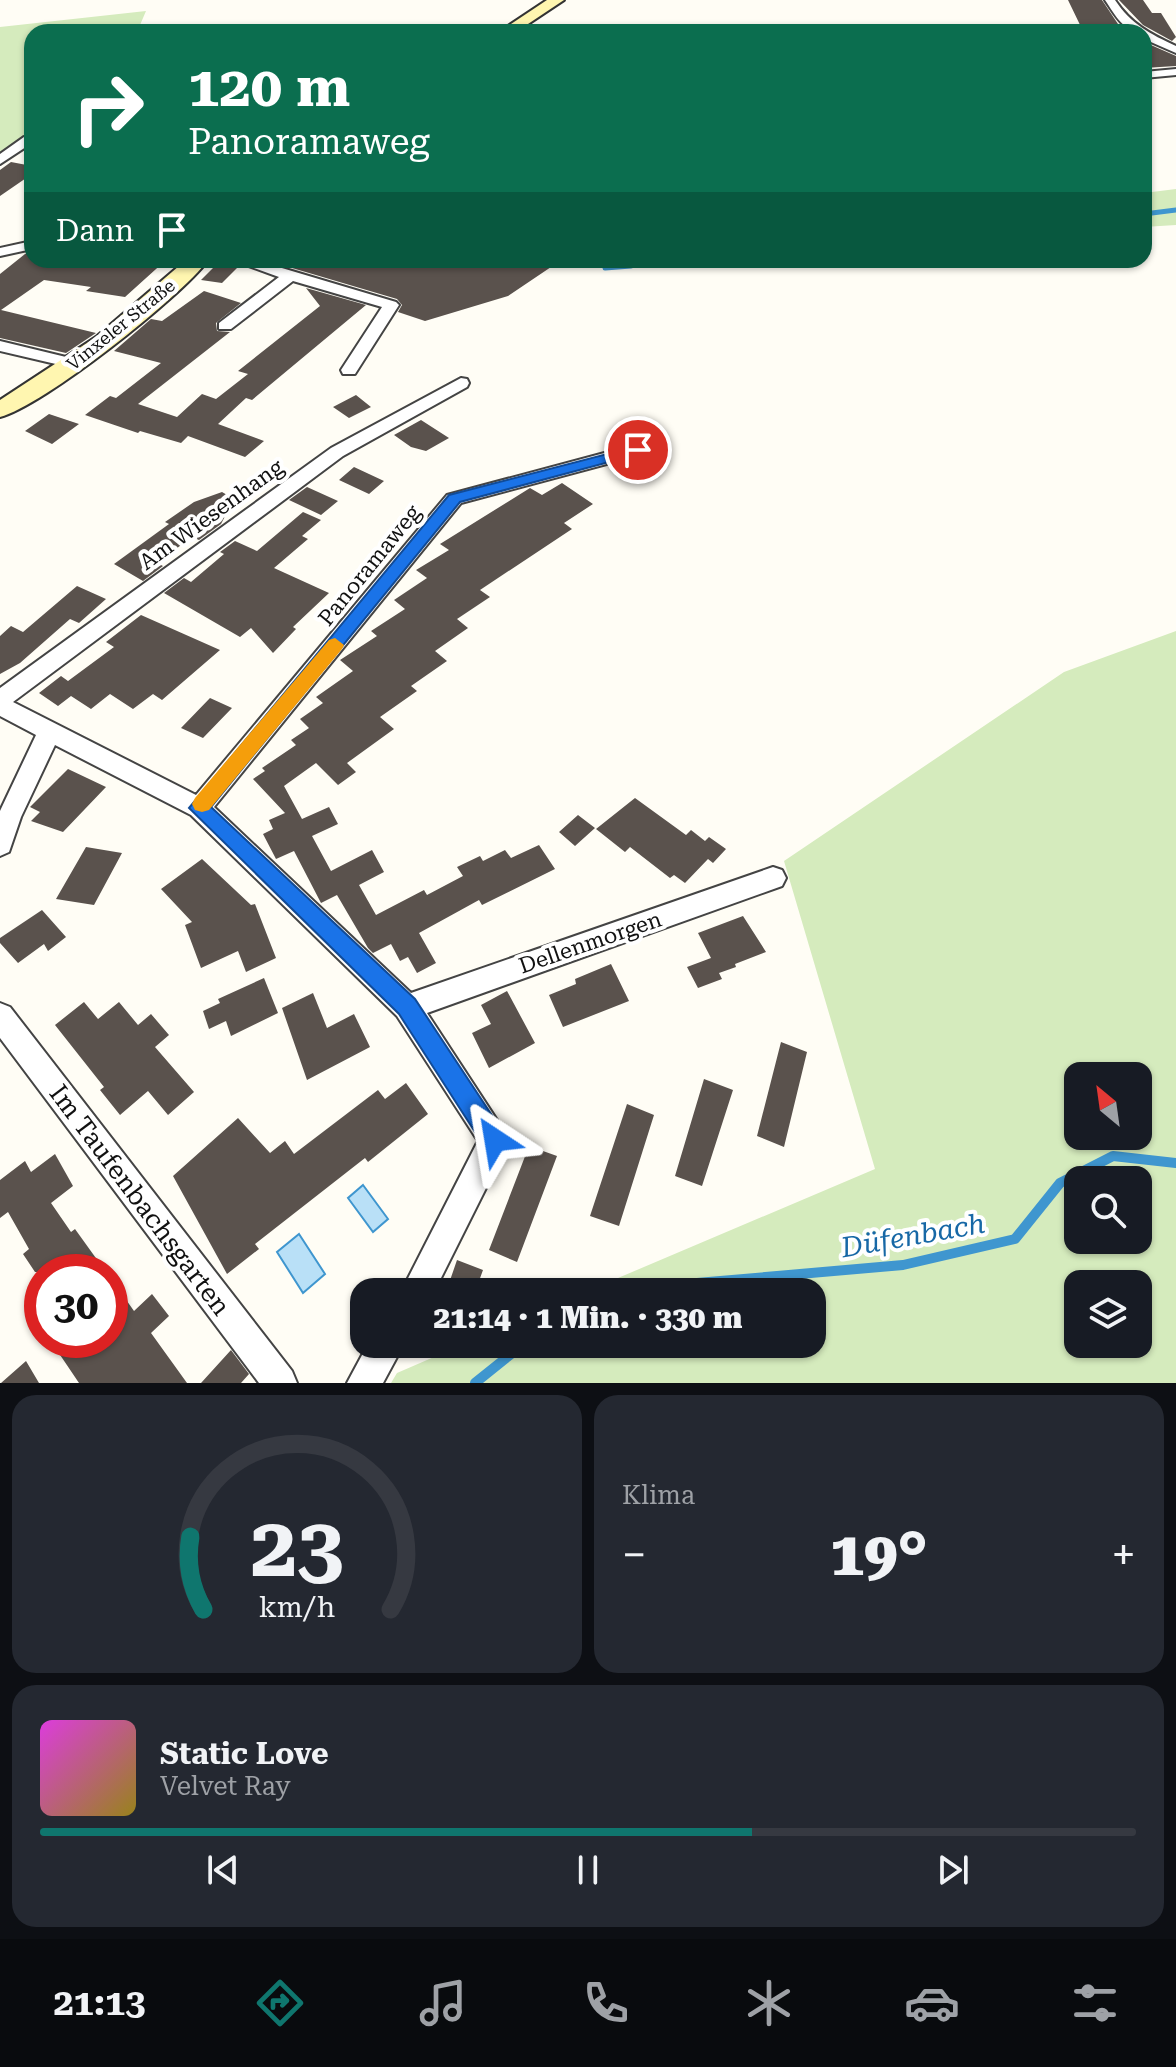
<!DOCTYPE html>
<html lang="de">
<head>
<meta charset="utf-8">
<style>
	:root { --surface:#171b24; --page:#242831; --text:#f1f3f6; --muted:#9ea1a6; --line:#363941; --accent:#0f766e }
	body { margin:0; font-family:"Roboto Serif",serif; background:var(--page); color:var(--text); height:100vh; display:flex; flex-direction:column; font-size:30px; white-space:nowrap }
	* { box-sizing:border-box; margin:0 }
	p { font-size:26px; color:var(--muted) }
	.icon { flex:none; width:44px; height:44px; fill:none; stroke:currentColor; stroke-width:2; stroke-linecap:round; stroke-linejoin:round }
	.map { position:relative; height:1383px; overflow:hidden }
	.sheet { display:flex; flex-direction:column; gap:12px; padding:12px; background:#0d0f14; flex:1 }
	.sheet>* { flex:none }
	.guide { position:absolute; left:24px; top:24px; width:1128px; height:244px; border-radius:24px; box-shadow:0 2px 6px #0004; background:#0b6e4f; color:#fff; overflow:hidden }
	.needle { width:52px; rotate:331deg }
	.tools { position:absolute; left:1064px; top:1062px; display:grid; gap:16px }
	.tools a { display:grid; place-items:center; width:88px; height:88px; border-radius:16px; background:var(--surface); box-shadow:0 2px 6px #0004; font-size:40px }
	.speed { position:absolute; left:24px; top:1254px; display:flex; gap:16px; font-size:40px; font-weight:700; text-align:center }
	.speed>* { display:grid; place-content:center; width:104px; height:104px; border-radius:50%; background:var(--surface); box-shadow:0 2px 6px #0004; line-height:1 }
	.speed .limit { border:12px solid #d22; background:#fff; color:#111 }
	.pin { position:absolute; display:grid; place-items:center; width:68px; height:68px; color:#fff; margin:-34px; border:4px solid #fff; border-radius:50%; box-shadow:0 2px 8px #0007 }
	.me { position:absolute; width:88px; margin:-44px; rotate:327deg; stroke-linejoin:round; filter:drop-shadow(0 0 6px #0008) }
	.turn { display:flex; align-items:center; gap:28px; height:168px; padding:0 32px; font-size:36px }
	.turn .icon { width:104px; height:104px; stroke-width:2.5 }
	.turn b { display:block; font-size:56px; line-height:68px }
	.then { display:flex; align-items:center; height:76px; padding:0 32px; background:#0003; gap:16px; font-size:30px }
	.big { font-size:60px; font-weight:800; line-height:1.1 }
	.sheet .widget { flex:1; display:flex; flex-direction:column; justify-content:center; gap:12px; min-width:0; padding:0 28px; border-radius:24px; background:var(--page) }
	.sheet .dial { align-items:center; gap:0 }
	.dial svg { height:208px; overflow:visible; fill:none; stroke:var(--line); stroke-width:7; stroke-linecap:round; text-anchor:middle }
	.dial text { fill:var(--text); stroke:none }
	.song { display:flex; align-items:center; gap:24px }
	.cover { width:96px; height:96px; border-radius:12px; background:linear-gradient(135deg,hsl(300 70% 55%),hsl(50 70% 35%)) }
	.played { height:8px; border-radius:4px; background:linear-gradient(90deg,var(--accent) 65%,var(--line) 65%) }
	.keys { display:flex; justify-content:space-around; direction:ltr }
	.heat { display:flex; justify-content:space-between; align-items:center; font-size:44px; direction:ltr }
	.sheet .tiles { flex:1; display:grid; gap:12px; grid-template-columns:1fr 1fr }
	.widget:last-child { grid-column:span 2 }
	.trip { position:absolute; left:350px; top:1278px; width:476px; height:80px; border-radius:24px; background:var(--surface); box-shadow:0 2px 6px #0004; font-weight:800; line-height:80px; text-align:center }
	.dock { display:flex; height:128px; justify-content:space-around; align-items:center; background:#090b0e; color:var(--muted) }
	.dock .icon { width:56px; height:56px }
	.dock .active { color:var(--accent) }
	.dock b { font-size:36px; color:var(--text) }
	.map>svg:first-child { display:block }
	.green { fill:#d5ebbd; fill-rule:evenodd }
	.water { fill:#b9e0f7; stroke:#3f96cf; stroke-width:2 }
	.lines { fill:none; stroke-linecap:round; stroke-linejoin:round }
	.stream-far1 { stroke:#3f96cf; stroke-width:5 }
	.stream { stroke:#3f96cf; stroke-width:10 }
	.building { fill:#5a524d }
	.minor-casing { stroke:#444; stroke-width:4 }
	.secondary-casing { stroke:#333; stroke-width:4 }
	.minor { fill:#fff; fill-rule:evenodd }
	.secondary { fill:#fff6b0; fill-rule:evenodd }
	.route { fill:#1a73e8; stroke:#114b97; stroke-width:2 }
	.slow { fill:#f59e0b }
	.labels { text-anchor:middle; stroke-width:8; stroke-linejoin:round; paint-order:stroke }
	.far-street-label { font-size:18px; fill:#111; stroke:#fff }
	.street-label { font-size:22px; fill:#111; stroke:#fff }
	.near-street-label { font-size:26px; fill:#111; stroke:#fff }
	.near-water-label { font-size:28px; font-style:italic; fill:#1768a6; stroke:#fff }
</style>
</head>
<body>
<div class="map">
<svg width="1176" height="1383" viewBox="0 0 1176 1383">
	<rect width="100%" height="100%" fill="#fffdf5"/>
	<path class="green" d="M 146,11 L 137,32 L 32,32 L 32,132 L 0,154 L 0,27 Z
		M 1176,189 L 1176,225 L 1144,227 L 1144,193 Z
		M 1176,631 L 1176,1383 L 391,1383 L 397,1373 L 464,1344 L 812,1344 L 812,1292 L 585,1292 L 875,1169 L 784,861 L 1064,672 ZM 1138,1076 L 1138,1136 L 1078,1136 L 1078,1076 ZM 1078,1180 L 1138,1180 L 1138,1240 L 1078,1240 ZM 1138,1284 L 1138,1344 L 1078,1344 L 1078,1284 Z"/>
	<path class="water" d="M 363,1185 L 388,1219 L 373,1232 L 348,1198 Z
		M 299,1234 L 325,1274 L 303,1293 L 277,1252 Z"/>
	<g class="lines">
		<path class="stream-far1" d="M 1144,214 L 1176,210
			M 647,264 L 682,260
			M 605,268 L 631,266"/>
		<path class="stream" d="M 674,1292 L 697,1283 L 903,1265 L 1015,1239 L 1060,1183 L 1113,1156 L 1176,1163
			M 475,1383 L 516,1350 L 533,1344"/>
	</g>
	<path class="building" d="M 1068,0 L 1102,0 L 1118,24 L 1129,32 L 1089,32 L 1082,29 Z
		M 1119,0 L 1143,0 L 1152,13 L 1161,13 L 1176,37 L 1172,41 L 1143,25 Z
		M 1144,42 L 1176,56 L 1176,66 L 1144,68 Z
		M 11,162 L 32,166 L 32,174 L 0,196 L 0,170 Z
		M 32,252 L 32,260 L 166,260 L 125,297 L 86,291 L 91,287 L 44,280 L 1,310 L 96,333 L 66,353 L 0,338 L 0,274 L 25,254 Z
		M 221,260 L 229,260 L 239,266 L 222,283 L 201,280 Z
		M 282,260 L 531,260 L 551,267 L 508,296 L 425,321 L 398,312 L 402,305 L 397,299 L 282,265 Z
		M 306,288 L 366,305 L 252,400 L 246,398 L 218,424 L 264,441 L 245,457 L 188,436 L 181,443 L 140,431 L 138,433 L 85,415 L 110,396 L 116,398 L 161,363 L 114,351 L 151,319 L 162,321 L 204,291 L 241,303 L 216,323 L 217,331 L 230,332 L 138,404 L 177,417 L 202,394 L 216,399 L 248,374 L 238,371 L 320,306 Z
		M 356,395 L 371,407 L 349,418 L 333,407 Z
		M 49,414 L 79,424 L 52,444 L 25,431 Z
		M 421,420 L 449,438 L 426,451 L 411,447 L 394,435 Z
		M 354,467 L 384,481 L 369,494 L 339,480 Z
		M 562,483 L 593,504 L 564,523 L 572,529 L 480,590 L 490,597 L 457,619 L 468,628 L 435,651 L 447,661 L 411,686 L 417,691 L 380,717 L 394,729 L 347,763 L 356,772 L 338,785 L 316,763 L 284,786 L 302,819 L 329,807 L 338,824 L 312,836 L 331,871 L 372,850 L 384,872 L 359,885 L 376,915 L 424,890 L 427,895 L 463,876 L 457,867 L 480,856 L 483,861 L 505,850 L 511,858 L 539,845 L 555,869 L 482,905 L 479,900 L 419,933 L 436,963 L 417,973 L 408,957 L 400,961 L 391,944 L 373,953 L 368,948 L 337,895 L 321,903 L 294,851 L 276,859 L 263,834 L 273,829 L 269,820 L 285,813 L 253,779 L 265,771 L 262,768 L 296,745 L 291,740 L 309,728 L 300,719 L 323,703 L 316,697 L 353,671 L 340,660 L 377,636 L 371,631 L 405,609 L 394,600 L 427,578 L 416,570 L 449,550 L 440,544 L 530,488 L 542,495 Z
		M 307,487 L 338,501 L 321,515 L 289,500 Z
		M 222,492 L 234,499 L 221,524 L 199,540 L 192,537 L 157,563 L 163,566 L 143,581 L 114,564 L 169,524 L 165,522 L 194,502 Z
		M 303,512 L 321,520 L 302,536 L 308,539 L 274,568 L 329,593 L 293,627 L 296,629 L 273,653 L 251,628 L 240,637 L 164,593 L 184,578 L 191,582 L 224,554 L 220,552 L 235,541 L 257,551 Z
		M 77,586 L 106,599 L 79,623 L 70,619 L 20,663 L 0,674 L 0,636 L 11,626 L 23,632 Z
		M 141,615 L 220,650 L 162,700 L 153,694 L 133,709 L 110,694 L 91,709 L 71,696 L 58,706 L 39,693 L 61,676 L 68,681 L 114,647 L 106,642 Z
		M 210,698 L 232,708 L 203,738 L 181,728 Z
		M 68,769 L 106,787 L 63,832 L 31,821 L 40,812 L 30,807 Z
		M 635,798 L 686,835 L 691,830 L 705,841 L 709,837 L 726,849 L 713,863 L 708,859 L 685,883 L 674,875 L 670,878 L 630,847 L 625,852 L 596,829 Z
		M 578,815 L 595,828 L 575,846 L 559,832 Z
		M 86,847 L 122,853 L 94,905 L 56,899 Z
		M 202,859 L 251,905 L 255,904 L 276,958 L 246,972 L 238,951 L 201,968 L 185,925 L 192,922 L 161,889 Z
		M 42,910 L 66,937 L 48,951 L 44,944 L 18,963 L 0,943 L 0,938 Z
		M 743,916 L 766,952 L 735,964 L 736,967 L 719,973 L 722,979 L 698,988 L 687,967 L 711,958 L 698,933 Z
		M 611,964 L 629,1001 L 563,1027 L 549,995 L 576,984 L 575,979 Z
		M 264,978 L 278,1013 L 231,1036 L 226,1021 L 209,1029 L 203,1011 L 220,1003 L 218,999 Z
		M 507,991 L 535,1043 L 489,1068 L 472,1033 L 491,1024 L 481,1005 Z
		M 313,993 L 327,1028 L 354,1014 L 370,1047 L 307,1080 L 282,1008 Z
		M 84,1002 L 98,1019 L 119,1002 L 138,1025 L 151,1014 L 169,1035 L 155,1047 L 194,1092 L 168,1115 L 148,1091 L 120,1115 L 100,1090 L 104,1087 L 55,1025 Z
		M 781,1042 L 807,1052 L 784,1147 L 757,1136 Z
		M 704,1079 L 733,1090 L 702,1186 L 675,1176 Z
		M 406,1083 L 428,1114 L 368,1162 L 365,1158 L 255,1244 L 259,1249 L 227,1274 L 173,1176 L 238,1118 L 270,1153 L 285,1141 L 294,1154 L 378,1090 L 385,1099 Z
		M 627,1104 L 654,1115 L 619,1226 L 590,1216 Z
		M 529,1146 L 557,1156 L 517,1262 L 489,1250 Z
		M 55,1154 L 73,1186 L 51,1203 L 71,1232 L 75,1229 L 98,1261 L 86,1272 L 35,1272 L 23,1254 L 29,1249 L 8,1212 L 0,1218 L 0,1180 L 25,1161 L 31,1172 Z
		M 457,1260 L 483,1270 L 475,1292 L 446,1292 Z
		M 110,1277 L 134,1311 L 152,1294 L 169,1316 L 151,1333 L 187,1383 L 79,1383 L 50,1340 L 110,1340 Z
		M 231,1350 L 249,1374 L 241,1383 L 201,1383 Z
		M 26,1361 L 39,1383 L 1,1383 Z"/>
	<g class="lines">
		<defs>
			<path id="minor" d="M 1105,0 L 1115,0 C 1131,24 1150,34 1176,46 L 1176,53 L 1144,39 L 1144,32 C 1123,32 1116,16 1105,0 Z
				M 1176,69 L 1176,75 L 1144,78 L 1144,72 Z
				M 24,137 L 32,137 L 32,143 L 0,164 L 0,154 Z
				M 32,241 L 32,249 L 0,256 L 0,248 Z
				M 232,260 L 255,260 L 396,302 L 399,305 L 355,374 L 343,374 L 341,370 L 382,307 L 293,281 L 231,329 L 219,329 L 219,323 L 279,277 Z
				M 0,341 L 66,357 L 68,360 L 60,365 L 0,351 Z
				M 461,378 L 467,379 L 469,383 L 467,387 L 343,456 L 13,702 L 196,795 L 447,495 L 638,444 L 647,450 L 644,454 L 461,503 L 214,807 L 411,993 L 773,867 L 782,870 L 786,878 L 782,886 L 427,1013 L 510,1140 L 434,1292 L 401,1292 L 478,1141 L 397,1016 L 191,815 L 55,745 L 21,817 L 9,852 L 0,856 L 0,811 L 36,735 L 0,716 L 0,688 L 331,448 Z
				M 0,1003 L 10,1007 L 292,1371 L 297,1383 L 259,1383 L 0,1038 Z
				M 368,1344 L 404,1344 L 383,1383 L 347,1383 Z"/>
			<path id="secondary" d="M 547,0 L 564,0 L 516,32 L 499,32 Z
				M 186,260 L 208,260 C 181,297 43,406 0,417 L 0,400 L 96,337 Z"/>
		</defs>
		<use href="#minor" class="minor-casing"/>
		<use href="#secondary" class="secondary-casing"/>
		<use href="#minor" class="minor"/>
		<use href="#secondary" class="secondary"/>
	</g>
	<path class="route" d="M 638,446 L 645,450 L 643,453 L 460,502 L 211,807 L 415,999 L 503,1132 L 507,1140 L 503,1149 L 495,1153 L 486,1149 L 399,1014 L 189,808 L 449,495 Z"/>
	<path class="slow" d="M 335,638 L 344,645 L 342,649 L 209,810 L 202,812 L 195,810 L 192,804 L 195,798 L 329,640 Z"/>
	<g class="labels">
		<g class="far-street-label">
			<text transform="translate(121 325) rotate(-39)" y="6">Vinxeler Straße</text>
		</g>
		<g class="street-label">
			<text transform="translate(211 514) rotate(-36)" y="8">Am Wiesenhang</text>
			<text transform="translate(369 565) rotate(-51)" y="8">Panoramaweg</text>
			<text transform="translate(590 942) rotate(-19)" y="8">Dellenmorgen</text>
		</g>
		<g class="near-street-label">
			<text transform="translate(140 1200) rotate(53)" y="9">Im Taufenbachsgarten</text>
		</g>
		<g class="near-water-label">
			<text transform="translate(913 1235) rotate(-10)" y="10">Düfenbach</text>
		</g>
	</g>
</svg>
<div class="tools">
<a><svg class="needle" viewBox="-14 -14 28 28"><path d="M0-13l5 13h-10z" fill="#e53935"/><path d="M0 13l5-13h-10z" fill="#9ea1a6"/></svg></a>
<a><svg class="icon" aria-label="search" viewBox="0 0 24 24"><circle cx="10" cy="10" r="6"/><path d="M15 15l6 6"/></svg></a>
<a><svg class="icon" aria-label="layers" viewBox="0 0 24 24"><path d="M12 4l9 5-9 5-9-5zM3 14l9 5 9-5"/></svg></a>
</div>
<div class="speed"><div class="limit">30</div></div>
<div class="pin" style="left:638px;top:450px;background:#d93025"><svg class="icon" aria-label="arrive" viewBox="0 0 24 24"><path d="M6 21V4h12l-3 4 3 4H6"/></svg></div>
<svg class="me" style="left:495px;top:1140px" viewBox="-20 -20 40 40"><path d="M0-17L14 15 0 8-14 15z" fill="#1a73e8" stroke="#fff" stroke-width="4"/></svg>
<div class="trip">21:14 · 1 Min. · 330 m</div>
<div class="guide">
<div class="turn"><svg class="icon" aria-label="right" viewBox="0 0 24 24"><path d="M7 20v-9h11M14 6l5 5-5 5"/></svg><div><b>120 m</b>Panoramaweg</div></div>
<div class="then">Dann<svg class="icon" aria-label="arrive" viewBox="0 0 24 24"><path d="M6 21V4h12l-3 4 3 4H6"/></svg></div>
</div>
</div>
<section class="sheet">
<div class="tiles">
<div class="widget dial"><svg viewBox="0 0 100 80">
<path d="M14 69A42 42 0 1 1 86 69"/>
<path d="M14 69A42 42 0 0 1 9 41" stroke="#0f766e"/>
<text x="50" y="56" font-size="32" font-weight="700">23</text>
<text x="50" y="72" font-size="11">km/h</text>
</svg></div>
<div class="widget"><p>Klima</p>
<div class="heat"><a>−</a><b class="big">19°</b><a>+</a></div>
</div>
<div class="widget">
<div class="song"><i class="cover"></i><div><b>Static Love</b><p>Velvet Ray</p></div></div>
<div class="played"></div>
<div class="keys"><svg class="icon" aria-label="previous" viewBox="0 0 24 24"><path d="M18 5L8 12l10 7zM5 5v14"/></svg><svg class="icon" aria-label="pause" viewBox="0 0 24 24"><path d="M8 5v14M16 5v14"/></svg><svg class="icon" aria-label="next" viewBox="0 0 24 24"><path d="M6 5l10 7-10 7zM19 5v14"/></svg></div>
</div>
</div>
</section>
<nav class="dock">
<b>21:13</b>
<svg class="icon active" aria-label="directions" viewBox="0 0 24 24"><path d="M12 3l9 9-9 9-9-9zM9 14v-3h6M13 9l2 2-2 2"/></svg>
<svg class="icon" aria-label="music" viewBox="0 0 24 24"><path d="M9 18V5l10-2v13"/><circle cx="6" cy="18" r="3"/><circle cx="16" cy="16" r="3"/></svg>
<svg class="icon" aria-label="phone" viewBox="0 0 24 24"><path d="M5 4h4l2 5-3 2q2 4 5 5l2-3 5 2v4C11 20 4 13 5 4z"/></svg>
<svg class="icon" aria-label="climate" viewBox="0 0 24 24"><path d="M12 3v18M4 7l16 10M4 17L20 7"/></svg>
<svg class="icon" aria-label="car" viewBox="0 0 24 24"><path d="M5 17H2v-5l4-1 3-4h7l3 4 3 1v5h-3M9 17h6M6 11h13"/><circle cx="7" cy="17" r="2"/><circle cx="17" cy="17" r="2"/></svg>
<svg class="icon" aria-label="filters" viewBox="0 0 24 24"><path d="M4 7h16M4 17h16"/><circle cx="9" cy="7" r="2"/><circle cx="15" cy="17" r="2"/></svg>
</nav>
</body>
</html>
